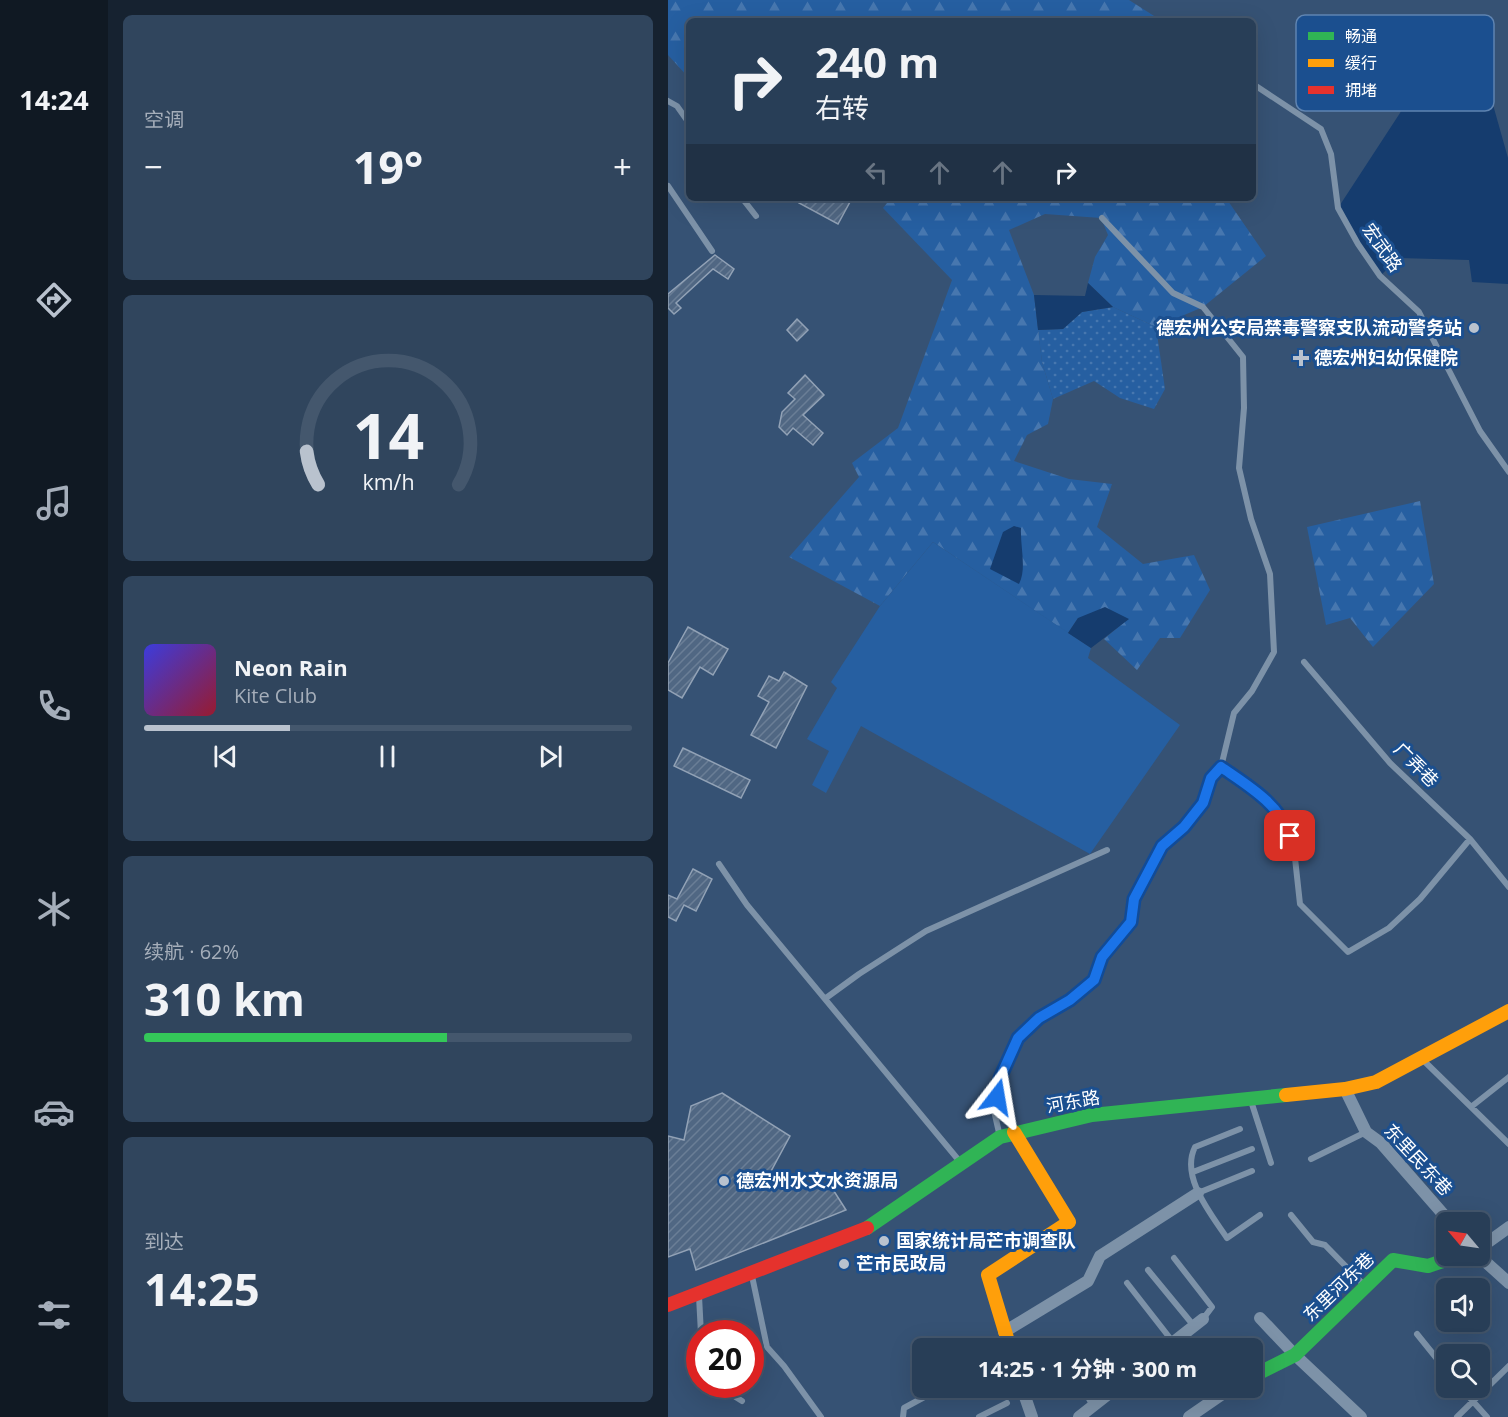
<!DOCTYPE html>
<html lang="zh">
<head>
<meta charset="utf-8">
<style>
	:root { --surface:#283e57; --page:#30455d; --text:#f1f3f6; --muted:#a5aeba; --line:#44576d; --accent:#b9c2ce }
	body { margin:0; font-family:"Open Sans","Noto Sans SC",sans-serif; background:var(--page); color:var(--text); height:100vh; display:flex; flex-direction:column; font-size:22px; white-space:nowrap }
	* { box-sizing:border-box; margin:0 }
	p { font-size:20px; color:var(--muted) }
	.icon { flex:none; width:33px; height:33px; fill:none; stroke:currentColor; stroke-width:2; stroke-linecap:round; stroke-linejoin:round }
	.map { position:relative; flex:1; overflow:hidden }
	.panel { display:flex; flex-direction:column; gap:15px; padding:15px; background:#162230; width:560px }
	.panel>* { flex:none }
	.hud { position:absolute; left:18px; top:18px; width:570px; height:183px; border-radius:9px; box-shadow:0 6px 24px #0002,0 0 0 2px var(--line); background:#283e57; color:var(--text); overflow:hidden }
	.needle { width:39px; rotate:299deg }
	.fabs { position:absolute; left:768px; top:1212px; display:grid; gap:12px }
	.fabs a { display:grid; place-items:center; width:54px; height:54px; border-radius:9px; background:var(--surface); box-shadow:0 6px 24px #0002,0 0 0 2px var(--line); font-size:30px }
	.speed { position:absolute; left:18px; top:1320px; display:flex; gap:12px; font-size:30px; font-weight:700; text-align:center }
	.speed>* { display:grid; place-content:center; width:78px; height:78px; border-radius:50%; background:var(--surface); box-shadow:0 6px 24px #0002,0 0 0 2px var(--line); line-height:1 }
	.speed .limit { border:9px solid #d22; background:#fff; color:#111 }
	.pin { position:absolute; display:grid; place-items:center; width:51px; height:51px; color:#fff; margin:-26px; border-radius:12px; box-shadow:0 3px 9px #0006 }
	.me { position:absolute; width:66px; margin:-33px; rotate:14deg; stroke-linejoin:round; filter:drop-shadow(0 0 4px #0008) }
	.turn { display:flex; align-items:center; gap:21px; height:126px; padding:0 30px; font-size:27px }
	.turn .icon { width:78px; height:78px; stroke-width:2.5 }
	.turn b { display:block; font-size:42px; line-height:51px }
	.lanes { display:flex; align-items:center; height:57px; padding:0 30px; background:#0003; justify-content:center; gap:30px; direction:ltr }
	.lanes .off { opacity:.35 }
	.big { font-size:45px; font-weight:700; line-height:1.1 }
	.panel .widget { flex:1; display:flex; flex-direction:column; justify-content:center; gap:9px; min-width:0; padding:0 21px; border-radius:9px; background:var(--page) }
	.panel .dial { align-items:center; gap:0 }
	.dial svg { height:156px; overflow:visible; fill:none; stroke:var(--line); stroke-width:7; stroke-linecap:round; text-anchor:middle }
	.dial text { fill:var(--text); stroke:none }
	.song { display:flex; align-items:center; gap:18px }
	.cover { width:72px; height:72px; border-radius:9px; background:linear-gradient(135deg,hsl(240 70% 55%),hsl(350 70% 35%)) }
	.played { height:6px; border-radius:3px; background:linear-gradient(90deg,var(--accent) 30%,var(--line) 30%) }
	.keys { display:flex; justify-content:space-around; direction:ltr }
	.heat { display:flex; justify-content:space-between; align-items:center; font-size:33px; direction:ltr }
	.charge { height:9px; border-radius:4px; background:linear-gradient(90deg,#34c759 62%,var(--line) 0) }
	.trip { position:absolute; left:244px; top:1338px; width:351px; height:60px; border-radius:9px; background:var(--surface); box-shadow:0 6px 24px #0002,0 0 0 2px var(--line); font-weight:700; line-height:60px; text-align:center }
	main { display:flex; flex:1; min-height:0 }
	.menu { display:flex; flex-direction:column; width:108px; justify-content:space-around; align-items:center; background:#101923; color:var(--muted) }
	.menu .icon { width:42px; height:42px }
	.menu .current { color:var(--accent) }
	.menu b { font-size:27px; color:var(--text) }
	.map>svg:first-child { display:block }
	.grass { fill:url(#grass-dots) }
	.forest { fill:url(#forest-firs) }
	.pitch { fill:#265fa1 }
	.water { fill:#153c6e }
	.building { fill:url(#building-hatch); stroke:#92a2b6; stroke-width:1.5 }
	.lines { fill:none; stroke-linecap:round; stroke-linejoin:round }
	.lane { stroke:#7d92a8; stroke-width:6 }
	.street { stroke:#7d92a8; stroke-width:12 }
	.fast { stroke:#30b455; stroke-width:14 }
	.slow { stroke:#ff9f0a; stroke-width:14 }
	.jam { stroke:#e5322d; stroke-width:14 }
	.route-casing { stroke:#114b97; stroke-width:15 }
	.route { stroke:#1a73e8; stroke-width:10 }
	.poi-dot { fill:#b9c2ce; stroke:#1b4f8f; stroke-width:2 }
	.labels { text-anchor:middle; stroke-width:6; stroke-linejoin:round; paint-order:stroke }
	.street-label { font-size:18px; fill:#fff; stroke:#1b4f8f }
	.poi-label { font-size:18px; font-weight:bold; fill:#fff; stroke:#1b4f8f; text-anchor:start }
	.key { fill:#1b4f8f; stroke:#5f84b1; stroke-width:1.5 }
	.key-label { font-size:16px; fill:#fff }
</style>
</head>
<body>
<main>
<nav class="menu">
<b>14:24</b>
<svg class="icon current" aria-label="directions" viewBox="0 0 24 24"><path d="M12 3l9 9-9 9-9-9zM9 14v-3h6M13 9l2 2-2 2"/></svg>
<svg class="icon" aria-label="music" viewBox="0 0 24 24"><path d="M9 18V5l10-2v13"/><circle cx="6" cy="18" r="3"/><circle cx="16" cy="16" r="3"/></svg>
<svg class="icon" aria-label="phone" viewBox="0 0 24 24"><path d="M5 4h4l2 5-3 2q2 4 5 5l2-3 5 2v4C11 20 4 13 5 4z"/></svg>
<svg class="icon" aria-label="climate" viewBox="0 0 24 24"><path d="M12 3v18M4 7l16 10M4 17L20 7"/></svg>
<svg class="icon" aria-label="car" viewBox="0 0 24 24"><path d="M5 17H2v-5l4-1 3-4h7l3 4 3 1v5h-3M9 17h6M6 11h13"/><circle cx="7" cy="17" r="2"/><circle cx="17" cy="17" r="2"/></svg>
<svg class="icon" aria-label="filters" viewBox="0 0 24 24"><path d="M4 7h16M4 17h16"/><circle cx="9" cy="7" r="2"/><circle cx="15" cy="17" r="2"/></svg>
</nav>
<section class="panel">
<div class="widget"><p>空调</p>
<div class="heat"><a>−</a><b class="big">19°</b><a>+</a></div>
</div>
<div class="widget dial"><svg viewBox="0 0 100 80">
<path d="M14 69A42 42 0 1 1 86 69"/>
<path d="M14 69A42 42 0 0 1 8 52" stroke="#b9c2ce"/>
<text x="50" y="56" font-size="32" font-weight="700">14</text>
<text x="50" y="72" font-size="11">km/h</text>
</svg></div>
<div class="widget">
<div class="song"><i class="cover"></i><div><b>Neon Rain</b><p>Kite Club</p></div></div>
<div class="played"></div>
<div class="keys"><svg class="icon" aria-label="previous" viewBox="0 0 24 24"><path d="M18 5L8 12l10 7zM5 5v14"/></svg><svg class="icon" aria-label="pause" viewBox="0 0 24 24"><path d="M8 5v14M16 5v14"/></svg><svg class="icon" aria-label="next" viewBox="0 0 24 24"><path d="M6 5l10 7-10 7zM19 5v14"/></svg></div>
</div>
<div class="widget"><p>续航 · 62%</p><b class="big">310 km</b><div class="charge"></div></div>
<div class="widget"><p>到达</p><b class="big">14:25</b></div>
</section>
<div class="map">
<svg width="841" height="1417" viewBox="0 0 841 1417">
	<defs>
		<pattern id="grass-dots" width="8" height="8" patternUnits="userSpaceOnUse" patternTransform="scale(1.5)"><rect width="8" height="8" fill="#265fa1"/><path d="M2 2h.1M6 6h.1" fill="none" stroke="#4777af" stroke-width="1.8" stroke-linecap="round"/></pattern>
		<pattern id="forest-firs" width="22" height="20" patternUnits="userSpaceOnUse" patternTransform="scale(1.5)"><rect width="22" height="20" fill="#265fa1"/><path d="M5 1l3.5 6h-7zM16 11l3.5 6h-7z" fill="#4777af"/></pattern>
		<pattern id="building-hatch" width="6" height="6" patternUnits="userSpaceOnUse" patternTransform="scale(1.5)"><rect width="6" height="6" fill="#506783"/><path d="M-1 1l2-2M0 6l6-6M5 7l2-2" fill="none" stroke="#6a7e96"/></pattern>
	</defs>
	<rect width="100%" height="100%" fill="#365274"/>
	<path class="grass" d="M 445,307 L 488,327 L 497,389 L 486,409 L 452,398 L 426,381 L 385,399 L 374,362 L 370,330 L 395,329 L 414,312 Z"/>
	<path class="forest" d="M 0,0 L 461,0 L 494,21 L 21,21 L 21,78 L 0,55 Z
		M 223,198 L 558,198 L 598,256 L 535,307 L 488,327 L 445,307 L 420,283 L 427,257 L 440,235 L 433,218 L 377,214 L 341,230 L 366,295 L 374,362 L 385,399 L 380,424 L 359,435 L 346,461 L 401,479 L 444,484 L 429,527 L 475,564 L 526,555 L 542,590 L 512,638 L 492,638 L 469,670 L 436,639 L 460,619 L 410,618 L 400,633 L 265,542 L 212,606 L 121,557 L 191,477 L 184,463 L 230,428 L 284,280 L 215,208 Z
		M 752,501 L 766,584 L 705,647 L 682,618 L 658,625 L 639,527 Z"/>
	<path class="pitch" d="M 265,542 L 423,648 L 420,658 L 512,725 L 422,854 L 193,726 L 158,793 L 144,785 L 161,751 L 139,739 L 169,688 L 163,682 L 212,606 Z"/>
	<path class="water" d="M 759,58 L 791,64 L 820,87 L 840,158 L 840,284 L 804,282 L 801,260 L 731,258 L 712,276 L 670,208 L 732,113 Z
		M 420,283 L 445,307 L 414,312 L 395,329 L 370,330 L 366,295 L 417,296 Z
		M 346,526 L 353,528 C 352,546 359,569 351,584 L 322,569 L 335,532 Z
		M 437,607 L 461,619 L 423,648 L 400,633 L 410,618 Z"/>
	<path class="building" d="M 134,198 L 179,198 L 183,200 L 170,224 L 131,203 Z
		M 47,255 L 66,269 L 60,279 L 45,269 L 8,303 L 13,308 L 6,314 L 0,308 L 0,294 Z
		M 129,319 L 140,330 L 129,341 L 119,330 Z
		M 137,375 L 156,395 L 135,415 L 155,433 L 145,445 L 125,428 L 119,435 L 111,427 L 114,412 L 127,399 L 120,393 Z
		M 20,627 L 60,649 L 45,675 L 32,667 L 14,698 L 0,690 L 0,663 Z
		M 116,672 L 139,686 L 108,748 L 83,735 L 101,702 L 90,696 L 101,676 L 111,681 Z
		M 15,748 L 82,780 L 73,798 L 6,766 Z
		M 25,869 L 44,879 L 28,911 L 16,905 L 8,921 L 0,917 L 0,895 L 9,899 Z
		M 54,1093 L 122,1136 L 101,1175 L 125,1188 L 164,1188 L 178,1210 L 28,1270 L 22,1249 L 0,1257 L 0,1136 L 16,1140 L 23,1106 Z"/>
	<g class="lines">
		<path class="lane" d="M 585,84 L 653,129 L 663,154 L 670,208 L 690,244 L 712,276 L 751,312 L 812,431 L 841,472
			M 0,101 L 9,106 L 21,123
			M 0,186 L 44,251
			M 74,198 L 88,216
			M 636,662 L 722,763 L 802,839 L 841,887
			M 553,767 L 595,797 L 618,822 L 626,849 L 632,904 L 680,952 L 721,928 L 752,899 L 802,839
			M 51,864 L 79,905 L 293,1163
			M 158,998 L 191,974 L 258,931 L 439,850
			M 754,1059 L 841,1144
			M 583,1101 L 603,1163
			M 803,1107 L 841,1077
			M 572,1129 L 527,1147 C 512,1177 543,1214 559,1238 L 592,1215
			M 332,1137 L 327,1115 L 331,1079 L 350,1038 L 371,1018 L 402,1000 L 426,980 L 434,957 L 463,922 L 466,899 L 494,846 L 516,827 L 535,803 L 543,778 L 553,767 L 566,713 L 584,691 L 606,652 L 602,574 L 583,519 L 571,468 L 576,408 L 575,357 L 535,307 L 505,293 L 434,218
			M 643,1159 L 698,1132
			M 525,1172 L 584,1149
			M 530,1193 L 584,1171
			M 623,1215 L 645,1242 L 657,1245 L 697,1286
			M 506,1258 L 544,1307 L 535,1319
			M 480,1270 L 526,1326
			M 84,1276 L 99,1347 L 116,1366 L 153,1417
			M 459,1283 L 505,1342
			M 31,1296 L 33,1334
			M 749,1334 L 778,1370
			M 390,1345 L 392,1348
			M 47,1384 L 74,1401
			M 415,1388 L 425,1406
			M 793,1388 L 819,1417
			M 235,1417 L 236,1408 L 273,1388
			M 311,1417 L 339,1403
			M 789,1417 L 841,1366"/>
		<path class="street" d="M 677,1089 L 698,1132 L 713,1143 L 782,1222
			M 812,1248 L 841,1227
			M 811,1256 L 841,1283
			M 592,1318 L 627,1355 L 693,1417
			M 336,1332 L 420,1281 L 432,1256 L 530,1193
			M 498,1348 L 535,1319
			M 354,1388 L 364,1417
			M 411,1417 L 448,1388
			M 521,1417 L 563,1388"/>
		<path class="fast" d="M 199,1228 L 332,1137 L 424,1115 L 618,1095
			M 585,1376 L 627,1355 L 725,1260 L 760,1266 L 790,1256"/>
		<path class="slow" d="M 618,1095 L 677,1089 L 708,1082 L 841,1011
			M 342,1348 L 320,1275 L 401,1222 L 346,1132"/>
		<path class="jam" d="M 0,1305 L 199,1228"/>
	</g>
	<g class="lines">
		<defs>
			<path id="route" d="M 329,1097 L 332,1078 L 350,1038 L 371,1018 L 402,1000 L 426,980 L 434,957 L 463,922 L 466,899 L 494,846 L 516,827 L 535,803 L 543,778 L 553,767 C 579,785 612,804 622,836"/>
		</defs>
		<use href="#route" class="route-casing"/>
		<use href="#route" class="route"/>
	</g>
	<g class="poi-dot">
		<circle cx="806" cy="328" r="6"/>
		<path d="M630 349h6v6h6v6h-6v6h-6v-6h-6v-6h6z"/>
		<circle cx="56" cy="1181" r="6"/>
		<circle cx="216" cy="1241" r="6"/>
		<circle cx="176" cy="1264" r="6"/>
	</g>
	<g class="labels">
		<g class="street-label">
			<text transform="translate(714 248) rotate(55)" y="6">宏武路</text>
			<text transform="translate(748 765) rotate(45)" y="6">广弄巷</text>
			<text transform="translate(405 1102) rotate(-10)" y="6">河东路</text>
			<text transform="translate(750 1160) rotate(47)" y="6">东里民东巷</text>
			<text transform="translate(671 1287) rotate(-44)" y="6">东里河东巷</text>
		</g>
		<g class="poi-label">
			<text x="794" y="334" text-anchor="end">德宏州公安局禁毒警察支队流动警务站</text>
			<text x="646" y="364">德宏州妇幼保健院</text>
			<text x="68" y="1187">德宏州水文水资源局</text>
			<text x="228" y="1247">国家统计局芒市调查队</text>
			<text x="188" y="1270">芒市民政局</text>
		</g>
	</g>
	<rect x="628" y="15" width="198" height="96" rx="9" class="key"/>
	<rect x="640" y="32" width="26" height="8" fill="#30b455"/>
	<rect x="640" y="59" width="26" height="8" fill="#ff9f0a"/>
	<rect x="640" y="86" width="26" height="8" fill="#e5322d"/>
	<g class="key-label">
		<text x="677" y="42">畅通</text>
		<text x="677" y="69">缓行</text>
		<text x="677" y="96">拥堵</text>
	</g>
</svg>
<div class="fabs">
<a><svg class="needle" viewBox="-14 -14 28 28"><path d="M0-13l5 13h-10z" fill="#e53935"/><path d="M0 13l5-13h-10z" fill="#a5aeba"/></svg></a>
<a><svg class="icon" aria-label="sound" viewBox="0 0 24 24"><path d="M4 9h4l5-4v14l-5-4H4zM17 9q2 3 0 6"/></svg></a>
<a><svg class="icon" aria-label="search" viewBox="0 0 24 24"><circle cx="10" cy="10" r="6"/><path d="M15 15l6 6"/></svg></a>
</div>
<div class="speed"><div class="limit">20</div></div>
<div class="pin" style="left:622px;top:836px;background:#d93025"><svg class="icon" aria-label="arrive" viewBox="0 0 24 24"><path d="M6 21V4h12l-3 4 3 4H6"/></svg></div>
<svg class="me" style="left:329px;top:1097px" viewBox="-20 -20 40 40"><path d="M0-17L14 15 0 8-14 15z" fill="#1a73e8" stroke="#fff" stroke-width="4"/></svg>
<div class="trip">14:25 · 1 分钟 · 300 m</div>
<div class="hud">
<div class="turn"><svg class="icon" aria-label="right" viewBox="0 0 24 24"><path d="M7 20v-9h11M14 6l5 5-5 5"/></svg><div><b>240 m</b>右转</div></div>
<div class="lanes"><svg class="icon off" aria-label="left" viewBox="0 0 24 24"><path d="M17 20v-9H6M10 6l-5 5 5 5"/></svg><svg class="icon off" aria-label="ahead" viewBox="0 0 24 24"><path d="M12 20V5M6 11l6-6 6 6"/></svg><svg class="icon off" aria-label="ahead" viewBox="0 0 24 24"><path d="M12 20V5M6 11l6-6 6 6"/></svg><svg class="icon" aria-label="right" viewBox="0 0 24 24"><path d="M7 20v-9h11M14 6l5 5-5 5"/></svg></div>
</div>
</div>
</main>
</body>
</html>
